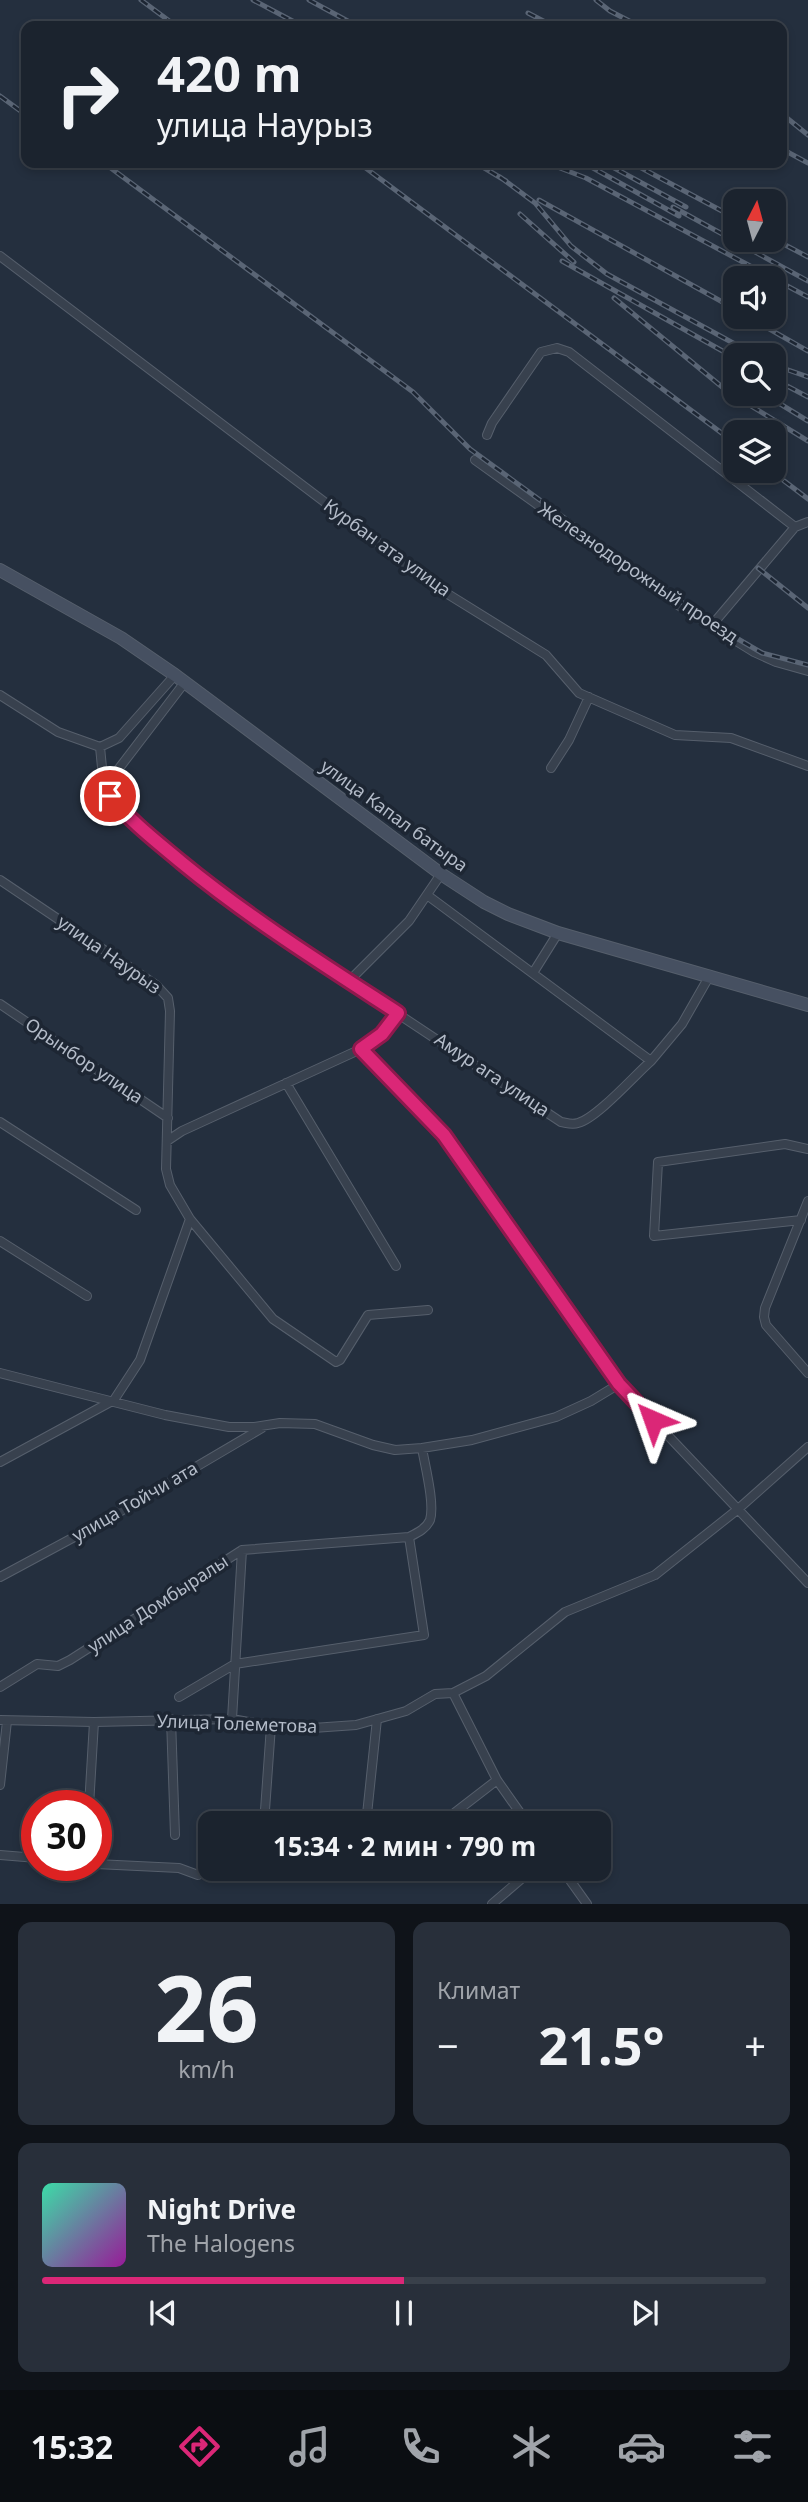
<!DOCTYPE html>
<html lang="ru">
<head>
<meta charset="utf-8">
<style>
	:root { --surface:#1b232e; --page:#282f3a; --text:#f1f3f6; --muted:#a0a4aa; --line:#39404a; --accent:#db2777 }
	body { margin:0; font-family:"Noto Sans",sans-serif; background:var(--page); color:var(--text); height:100vh; display:flex; flex-direction:column; font-size:26px; white-space:nowrap }
	* { box-sizing:border-box; margin:0 }
	p { font-size:23px; color:var(--muted) }
	.icon { flex:none; width:38px; height:38px; fill:none; stroke:currentColor; stroke-width:2; stroke-linecap:round; stroke-linejoin:round }
	.map { position:relative; height:1904px; overflow:hidden }
	.sheet { display:flex; flex-direction:column; gap:18px; padding:18px; background:#0f1319; flex:1 }
	.sheet>* { flex:none }
	.top-card { position:absolute; left:21px; top:21px; width:766px; height:147px; border-radius:14px; box-shadow:0 4px 10px #0003,0 0 0 2px var(--line); background:#1b232e; color:var(--text); overflow:hidden }
	.needle { width:46px; rotate:6deg }
	.buttons { position:absolute; left:723px; top:189px; display:grid; gap:14px }
	.buttons a { display:grid; place-items:center; width:63px; height:63px; border-radius:14px; background:var(--surface); box-shadow:0 4px 10px #0003,0 0 0 2px var(--line); font-size:35px }
	.speed { position:absolute; left:21px; top:1790px; display:flex; gap:14px; font-size:35px; font-weight:700; text-align:center }
	.speed>* { display:grid; place-content:center; width:91px; height:91px; border-radius:50%; background:var(--surface); box-shadow:0 4px 10px #0003,0 0 0 2px var(--line); line-height:1 }
	.speed .limit { border:10px solid #d22; background:#fff; color:#111 }
	.pin { position:absolute; display:grid; place-items:center; width:60px; height:60px; color:#fff; margin:-30px; border:4px solid #fff; border-radius:50%; box-shadow:0 2px 7px #0007 }
	.me { position:absolute; width:77px; margin:-38px; rotate:317deg; stroke-linejoin:round; filter:drop-shadow(0 0 5px #0008) }
	.turn { display:flex; align-items:center; gap:24px; height:147px; padding:0 21px; font-size:32px }
	.turn .icon { width:91px; height:91px; stroke-width:2.5 }
	.turn b { display:block; font-size:49px; line-height:60px }
	.big { font-size:52px; font-weight:700; line-height:1.1 }
	.sheet .tile { flex:1; display:flex; flex-direction:column; justify-content:center; gap:10px; min-width:0; padding:0 24px; border-radius:14px; background:var(--page) }
	.sheet .dial { align-items:center; gap:0 }
	.dial b { font-size:91px; line-height:1 }
	.song { display:flex; align-items:center; gap:21px }
	.cover { width:84px; height:84px; border-radius:10px; background:linear-gradient(135deg,hsl(160 70% 55%),hsl(300 70% 35%)) }
	.played { height:7px; border-radius:4px; background:linear-gradient(90deg,var(--accent) 50%,var(--line) 50%) }
	.keys { display:flex; justify-content:space-around; direction:ltr }
	.heat { display:flex; justify-content:space-between; align-items:center; font-size:38px; direction:ltr }
	.sheet .tiles { flex:1; display:grid; gap:18px; grid-template-columns:1fr 1fr }
	.tile:last-child { grid-column:span 2 }
	.trip { position:absolute; left:198px; top:1811px; width:413px; height:70px; border-radius:14px; background:var(--surface); box-shadow:0 4px 10px #0003,0 0 0 2px var(--line); font-weight:700; line-height:70px; text-align:center }
	.tab-bar { display:flex; height:112px; justify-content:space-around; align-items:center; background:#0b0e12; color:var(--muted) }
	.tab-bar .icon { width:49px; height:49px }
	.tab-bar .active { color:var(--accent) }
	.tab-bar b { font-size:32px; color:var(--text) }
	.map>svg:first-child { display:block }
	.lines { fill:none; stroke-linecap:round; stroke-linejoin:round }
	.minor-casing { stroke:#565f6c; stroke-width:10 }
	.secondary-casing { stroke:#565f6c; stroke-width:14 }
	.minor { stroke:#38414e; stroke-width:8 }
	.secondary { stroke:#465061; stroke-width:12 }
	.rail-casing { stroke:#5a6575; stroke-width:5 }
	.rail { stroke:#1d2633; stroke-width:2.5; stroke-dasharray:8; stroke-linecap:butt }
	.route-casing { stroke:#8e194d; stroke-width:18 }
	.route { stroke:#db2777; stroke-width:12 }
	.labels { text-anchor:middle; stroke-width:7; stroke-linejoin:round; paint-order:stroke }
	.street-label { font-size:18px; fill:#b4bcc9; stroke:#1d2633 }
</style>
</head>
<body>
<div class="map">
<svg width="808" height="1904" viewBox="0 0 808 1904">
	<rect width="100%" height="100%" fill="#242f3e"/>
	<g class="lines">
		<defs>
			<path id="minor" d="M 0,256 L 438,588 L 546,655 L 579,693 L 675,735 L 731,738 L 808,766
				M 487,435 L 492,423 L 541,352 L 557,348 L 569,352 L 795,527
				M 475,460 L 678,605 L 754,652 L 776,662 L 808,671
				M 712,625 L 795,527 L 808,522
				M 0,695 L 58,732 L 100,747 L 104,788 L 110,796 L 128,819 L 210,885 L 288,941 L 561,1122 C 567,1123 572,1125 578,1123 C 597,1118 635,1075 651,1061
				M 100,747 L 119,738 L 175,675
				M 551,768 L 569,740 L 589,697
				M 104,788 L 185,682
				M 0,880 L 156,985 L 168,998 L 170,1011 L 166,1169 L 170,1185 L 190,1219 L 273,1319 L 336,1362 L 340,1360 L 368,1315 L 428,1310
				M 427,895 L 651,1061 L 682,1024 L 710,975
				M 533,973 L 558,933
				M 349,981 L 409,921 L 441,874
				M 0,1004 L 168,1118
				M 361,1049 L 444,1135 L 619,1384 L 808,1583
				M 286,1083 L 396,1266
				M 0,1122 L 136,1210
				M 167,1141 L 182,1131 L 361,1049 L 382,1034 L 398,1013
				M 808,1201 L 765,1308 L 764,1317 L 766,1325 L 808,1373
				M 801,1220 L 654,1236 L 658,1162 L 785,1144 L 808,1149
				M 0,1241 L 87,1296
				M 0,1373 L 165,1415 L 229,1427 L 254,1427 L 280,1423 L 315,1424 L 373,1445 L 395,1450 L 422,1448 L 472,1440 L 556,1417 L 591,1401 L 619,1384
				M 0,1462 L 114,1400 L 140,1360 L 190,1219
				M 0,1577 L 104,1521 L 262,1428
				M 0,1687 L 37,1664 L 58,1666 L 70,1660 L 242,1550 L 409,1537 C 417,1533 426,1529 430,1520 C 435,1504 425,1466 422,1448
				M 453,1693 L 497,1780 L 528,1824
				M 179,1697 L 235,1664 L 424,1635 L 409,1537
				M 171,1719 L 175,1835
				M 232,1719 L 242,1550
				M 0,1720 L 94,1722 L 232,1719 L 271,1726 L 313,1728 L 356,1725 L 406,1711 L 435,1694 L 453,1693 L 486,1676 L 565,1612 L 655,1575 L 737,1510 L 808,1447
				M 0,1785 L 7,1721
				M 89,1806 L 94,1722
				M 264,1824 L 271,1726
				M 366,1824 L 377,1719
				M 440,1824 L 497,1780
				M 0,1855 L 37,1858
				M 96,1864 L 179,1868 L 198,1875
				M 562,1869 L 587,1904
				M 492,1904 L 533,1869"/>
			<path id="secondary" d="M 0,570 L 121,638 L 175,675 L 441,874 L 484,902 L 508,914 L 558,933 L 808,1005"/>
		</defs>
		<use href="#minor" class="minor-casing"/>
		<use href="#secondary" class="secondary-casing"/>
		<use href="#minor" class="minor"/>
		<use href="#secondary" class="secondary"/>
		<defs>
			<path id="rail" d="M 141,0 L 176,26
				M 253,0 L 302,26
				M 309,0 L 357,26
				M 596,0 L 610,11 L 639,26
				M 528,13 L 553,26
				M 0,96 L 26,115
				M 782,114 L 808,135
				M 782,149 L 808,163
				M 104,163 L 413,392 L 470,449 L 581,530 L 714,625 L 762,653 L 808,665
				M 359,163 L 735,443
				M 476,163 L 506,181
				M 547,163 L 586,178 L 808,297
				M 584,163 L 679,216
				M 605,163 L 686,207
				M 632,163 L 735,218
				M 500,177 L 535,203 L 571,246 L 607,274 L 755,355
				M 539,200 L 735,309
				M 673,207 L 808,281
				M 520,214 L 574,262
				M 774,239 L 808,257
				M 562,261 L 735,358
				M 614,298 L 727,391 L 808,441
				M 748,317 L 808,351
				M 774,365 L 808,377
				M 774,379 L 808,397
				M 764,394 L 808,421
				M 771,471 L 808,499
				M 758,568 L 808,608"/>
		</defs>
		<use href="#rail" class="rail-casing"/>
		<use href="#rail" class="rail"/>
	</g>
	<g class="lines">
		<defs>
			<path id="route" d="M 110,796 C 131,822 156,841 181,862 C 249,918 324,965 398,1013 L 382,1034 L 361,1049 L 444,1135 L 619,1384 L 653,1420"/>
		</defs>
		<use href="#route" class="route-casing"/>
		<use href="#route" class="route"/>
	</g>
	<g class="labels">
		<g class="street-label">
			<text transform="translate(387 548) rotate(36)" y="6">Курбан ата улица</text>
			<text transform="translate(638 573) rotate(34)" y="6">Железнодорожный проезд</text>
			<text transform="translate(394 816) rotate(36)" y="6">улица Капал батыра</text>
			<text transform="translate(109 955) rotate(35)" y="6">улица Наурыз</text>
			<text transform="translate(84 1061) rotate(34)" y="6">Орынбор улица</text>
			<text transform="translate(492 1075) rotate(34)" y="6">Амур ага улица</text>
			<text transform="translate(135 1502) rotate(-30)" y="6">улица Тойчи ата</text>
			<text transform="translate(158 1604) rotate(-33)" y="6">улица Домбыралы</text>
			<text transform="translate(237 1724) rotate(2)" y="6">Улица Толеметова</text>
		</g>
	</g>
</svg>
<div class="buttons">
<a><svg class="needle" viewBox="-14 -14 28 28"><path d="M0-13l5 13h-10z" fill="#e53935"/><path d="M0 13l5-13h-10z" fill="#a0a4aa"/></svg></a>
<a><svg class="icon" aria-label="sound" viewBox="0 0 24 24"><path d="M4 9h4l5-4v14l-5-4H4zM17 9q2 3 0 6"/></svg></a>
<a><svg class="icon" aria-label="search" viewBox="0 0 24 24"><circle cx="10" cy="10" r="6"/><path d="M15 15l6 6"/></svg></a>
<a><svg class="icon" aria-label="layers" viewBox="0 0 24 24"><path d="M12 4l9 5-9 5-9-5zM3 14l9 5 9-5"/></svg></a>
</div>
<div class="speed"><div class="limit">30</div></div>
<div class="pin" style="left:110px;top:796px;background:#d93025"><svg class="icon" aria-label="arrive" viewBox="0 0 24 24"><path d="M6 21V4h12l-3 4 3 4H6"/></svg></div>
<svg class="me" style="left:653px;top:1420px" viewBox="-20 -20 40 40"><path d="M0-17L14 15 0 8-14 15z" fill="#db2777" stroke="#fff" stroke-width="4"/></svg>
<div class="trip">15:34 · 2 мин · 790 m</div>
<div class="top-card">
<div class="turn"><svg class="icon" aria-label="right" viewBox="0 0 24 24"><path d="M7 20v-9h11M14 6l5 5-5 5"/></svg><div><b>420 m</b>улица Наурыз</div></div>
</div>
</div>
<section class="sheet">
<div class="tiles">
<div class="tile dial"><b>26</b><p>km/h</p></div>
<div class="tile"><p>Климат</p>
<div class="heat"><a>−</a><b class="big">21.5°</b><a>+</a></div>
</div>
<div class="tile">
<div class="song"><i class="cover"></i><div><b>Night Drive</b><p>The Halogens</p></div></div>
<div class="played"></div>
<div class="keys"><svg class="icon" aria-label="previous" viewBox="0 0 24 24"><path d="M18 5L8 12l10 7zM5 5v14"/></svg><svg class="icon" aria-label="pause" viewBox="0 0 24 24"><path d="M8 5v14M16 5v14"/></svg><svg class="icon" aria-label="next" viewBox="0 0 24 24"><path d="M6 5l10 7-10 7zM19 5v14"/></svg></div>
</div>
</div>
</section>
<nav class="tab-bar">
<b>15:32</b>
<svg class="icon active" aria-label="directions" viewBox="0 0 24 24"><path d="M12 3l9 9-9 9-9-9zM9 14v-3h6M13 9l2 2-2 2"/></svg>
<svg class="icon" aria-label="music" viewBox="0 0 24 24"><path d="M9 18V5l10-2v13"/><circle cx="6" cy="18" r="3"/><circle cx="16" cy="16" r="3"/></svg>
<svg class="icon" aria-label="phone" viewBox="0 0 24 24"><path d="M5 4h4l2 5-3 2q2 4 5 5l2-3 5 2v4C11 20 4 13 5 4z"/></svg>
<svg class="icon" aria-label="climate" viewBox="0 0 24 24"><path d="M12 3v18M4 7l16 10M4 17L20 7"/></svg>
<svg class="icon" aria-label="car" viewBox="0 0 24 24"><path d="M5 17H2v-5l4-1 3-4h7l3 4 3 1v5h-3M9 17h6M6 11h13"/><circle cx="7" cy="17" r="2"/><circle cx="17" cy="17" r="2"/></svg>
<svg class="icon" aria-label="filters" viewBox="0 0 24 24"><path d="M4 7h16M4 17h16"/><circle cx="9" cy="7" r="2"/><circle cx="15" cy="17" r="2"/></svg>
</nav>
</body>
</html>
